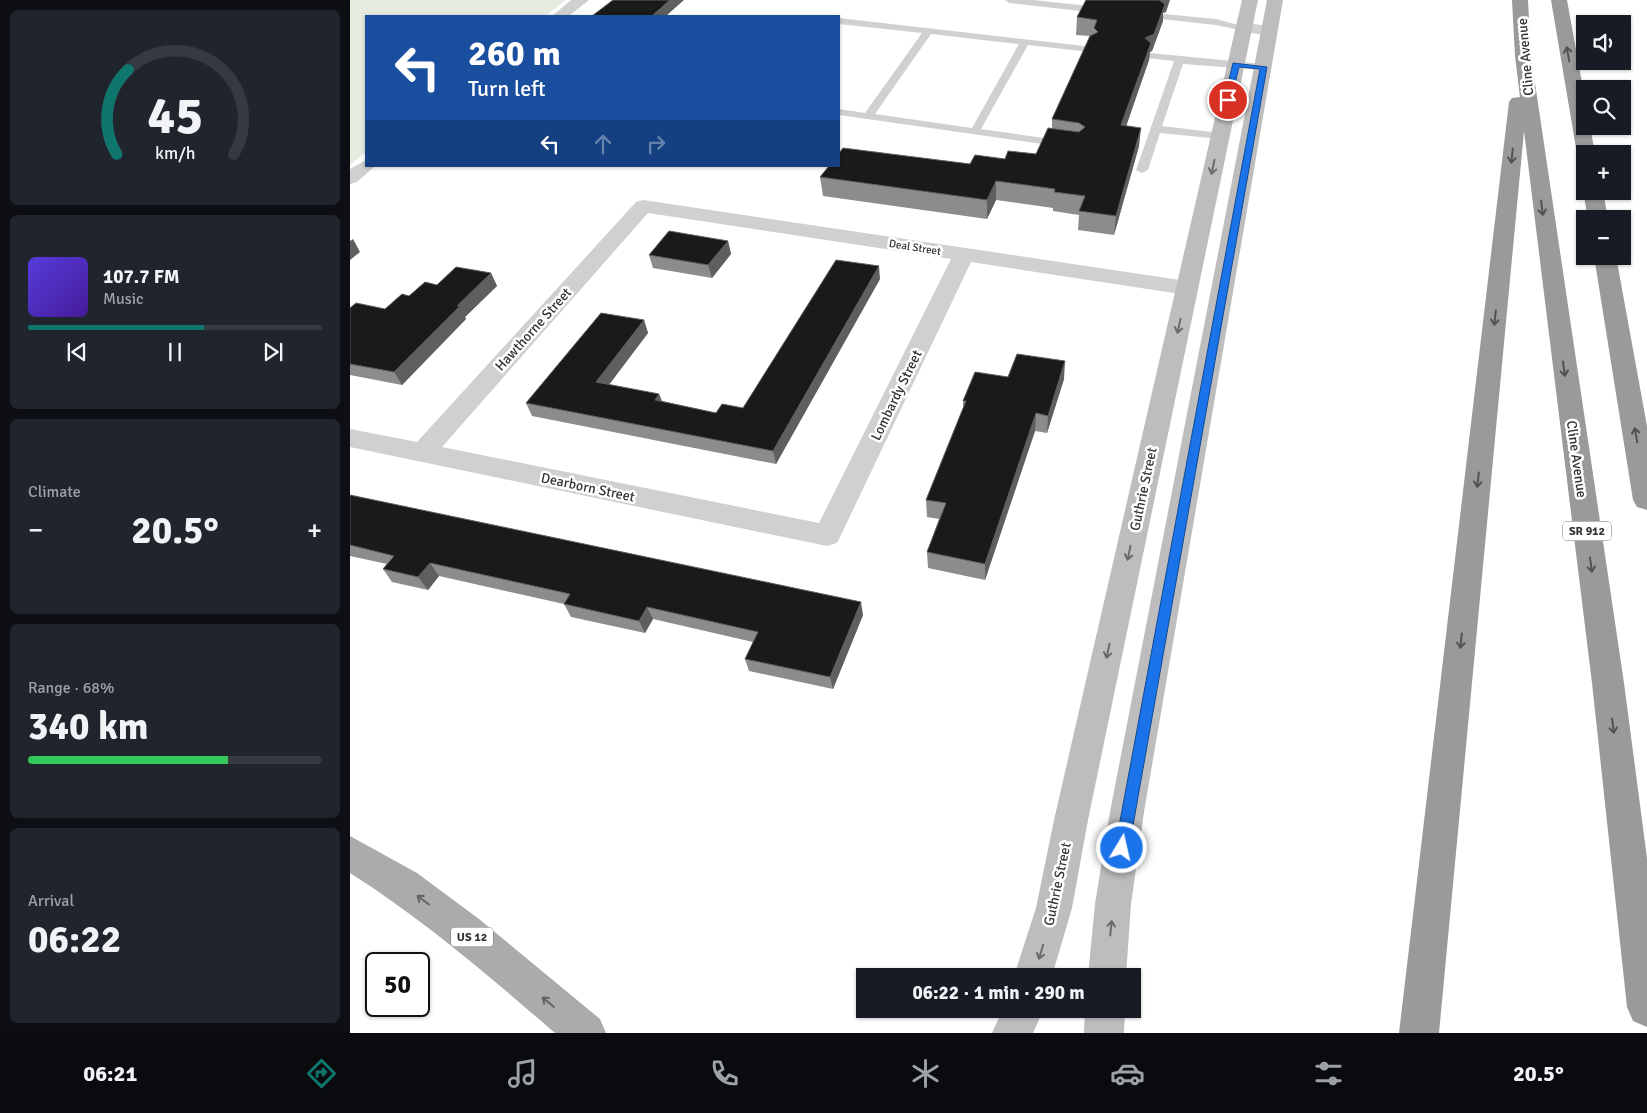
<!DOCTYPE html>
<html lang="en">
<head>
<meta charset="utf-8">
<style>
	:root { --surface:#171b24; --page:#20242c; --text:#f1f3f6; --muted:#9ea1a6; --line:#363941; --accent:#0f766e }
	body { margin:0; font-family:Signika,sans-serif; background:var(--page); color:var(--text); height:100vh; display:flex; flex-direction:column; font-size:19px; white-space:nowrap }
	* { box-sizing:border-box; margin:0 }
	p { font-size:16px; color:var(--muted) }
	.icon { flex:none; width:28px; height:28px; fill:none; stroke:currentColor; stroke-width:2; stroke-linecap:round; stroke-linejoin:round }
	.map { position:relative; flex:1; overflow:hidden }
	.details { display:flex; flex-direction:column; gap:10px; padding:10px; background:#0d0f14; width:350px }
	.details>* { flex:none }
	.top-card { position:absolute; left:15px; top:15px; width:475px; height:152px; border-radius:0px; box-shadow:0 1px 4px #0004; background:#1a4fa0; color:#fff; overflow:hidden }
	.tools { position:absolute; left:1226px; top:15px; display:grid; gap:10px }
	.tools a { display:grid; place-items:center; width:55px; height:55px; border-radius:0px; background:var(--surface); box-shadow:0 1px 4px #0004; font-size:25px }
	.speed { position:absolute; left:15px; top:952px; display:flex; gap:10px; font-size:25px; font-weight:700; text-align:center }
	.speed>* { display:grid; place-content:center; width:65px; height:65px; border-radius:50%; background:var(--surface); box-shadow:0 1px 4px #0004; line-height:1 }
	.speed .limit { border:2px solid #111; border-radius:8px; background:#fff; color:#111 }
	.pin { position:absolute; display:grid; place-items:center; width:42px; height:42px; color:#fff; margin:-21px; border:2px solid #fff; border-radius:50%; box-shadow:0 1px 5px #0007 }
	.me { position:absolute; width:55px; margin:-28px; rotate:9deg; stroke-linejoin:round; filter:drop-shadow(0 0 4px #0008) }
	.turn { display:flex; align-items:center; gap:18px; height:105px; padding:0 20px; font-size:22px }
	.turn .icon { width:65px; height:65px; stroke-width:2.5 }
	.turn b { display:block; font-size:35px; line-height:42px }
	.lanes { display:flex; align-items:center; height:48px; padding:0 20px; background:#0003; justify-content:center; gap:25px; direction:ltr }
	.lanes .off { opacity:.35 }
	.big { font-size:38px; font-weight:700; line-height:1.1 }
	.details .card { flex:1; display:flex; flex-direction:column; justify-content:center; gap:8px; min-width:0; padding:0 18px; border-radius:8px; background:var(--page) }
	.details .dial { align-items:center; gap:0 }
	.dial svg { height:130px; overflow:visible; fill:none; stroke:var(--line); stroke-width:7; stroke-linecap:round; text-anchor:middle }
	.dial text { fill:var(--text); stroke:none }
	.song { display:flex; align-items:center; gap:15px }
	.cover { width:60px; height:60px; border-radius:8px; background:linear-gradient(135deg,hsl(250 70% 55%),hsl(260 70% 35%)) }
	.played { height:5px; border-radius:2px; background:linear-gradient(90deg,var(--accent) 60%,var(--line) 60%) }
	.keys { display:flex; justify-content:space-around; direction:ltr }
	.heat { display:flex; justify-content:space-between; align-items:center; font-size:28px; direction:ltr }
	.charge { height:8px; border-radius:4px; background:linear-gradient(90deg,#34c759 68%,var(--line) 0) }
	.trip { position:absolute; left:506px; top:968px; width:285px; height:50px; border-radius:0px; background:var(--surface); box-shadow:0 1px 4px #0004; font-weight:700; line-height:50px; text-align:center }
	.tabs { display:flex; height:80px; justify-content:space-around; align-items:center; background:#090b0e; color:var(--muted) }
	.tabs .icon { width:35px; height:35px }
	.tabs .on { color:var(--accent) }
	.tabs b { font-size:22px; color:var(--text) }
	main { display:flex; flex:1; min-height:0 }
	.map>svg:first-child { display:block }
	.green { fill:#e6ecdf }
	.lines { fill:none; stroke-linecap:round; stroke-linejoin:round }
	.service { fill:#d0d0d0; fill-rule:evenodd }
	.minor { fill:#d0d0d0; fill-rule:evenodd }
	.secondary { fill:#bdbdbd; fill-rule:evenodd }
	.primary { fill:#ababab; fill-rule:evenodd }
	.motorway { fill:#9a9a9a; fill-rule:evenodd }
	.wall { fill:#8c8c8c }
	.shaded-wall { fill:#5f5f5f }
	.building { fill:#1a1a1a; stroke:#5f5f5f }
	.oneway { stroke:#525252 }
	.oneway2 { stroke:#6a6a6a }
	.oneway3 { stroke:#636363 }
	.route { fill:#1a73e8; stroke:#114b97 }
	.labels { text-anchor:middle; stroke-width:5; stroke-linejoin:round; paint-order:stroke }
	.far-street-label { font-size:11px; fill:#333; stroke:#fff }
	.shield { fill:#fff; stroke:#707070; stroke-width:1 }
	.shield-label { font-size:12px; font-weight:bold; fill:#333 }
	.street-label { font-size:14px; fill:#333; stroke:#fff }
</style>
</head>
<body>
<main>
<section class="details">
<div class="card dial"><svg viewBox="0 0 100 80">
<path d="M14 69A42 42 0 1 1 86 69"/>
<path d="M14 69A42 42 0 0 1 21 17" stroke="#0f766e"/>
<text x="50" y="56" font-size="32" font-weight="700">45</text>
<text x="50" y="72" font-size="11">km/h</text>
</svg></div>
<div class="card">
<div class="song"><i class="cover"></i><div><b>107.7 FM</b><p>Music</p></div></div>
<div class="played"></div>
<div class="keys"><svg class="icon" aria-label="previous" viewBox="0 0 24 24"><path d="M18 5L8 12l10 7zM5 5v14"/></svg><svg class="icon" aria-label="pause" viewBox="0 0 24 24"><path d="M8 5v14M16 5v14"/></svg><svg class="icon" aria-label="next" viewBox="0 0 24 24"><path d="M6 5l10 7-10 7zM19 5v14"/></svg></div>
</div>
<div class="card"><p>Climate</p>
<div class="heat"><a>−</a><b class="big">20.5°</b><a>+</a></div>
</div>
<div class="card"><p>Range · 68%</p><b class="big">340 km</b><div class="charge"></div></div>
<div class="card"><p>Arrival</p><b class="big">06:22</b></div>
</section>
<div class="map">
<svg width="1297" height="1033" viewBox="0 0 1297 1033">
	<rect width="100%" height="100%" fill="#fff"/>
	<path class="green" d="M 0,0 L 216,0 L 195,16 L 16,16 L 16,152 L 0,165 Z"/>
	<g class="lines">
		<path class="service" d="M 655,0 L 683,0 L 739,6 L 744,9 L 739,12 L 659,3 Z
			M 814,14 L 866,19 L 899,28 L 894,31 L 866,25 L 811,19 L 809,17 Z
			M 489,18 L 743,47 L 745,49 L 740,52 L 678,45 L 631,129 L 714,141 L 719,144 L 714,147 L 489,115 L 489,109 L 515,113 L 572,33 L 489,24 ZM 581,34 L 669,44 L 622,128 L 525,114 Z
			M 800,53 L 913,64 L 918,67 L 913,70 L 833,64 L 812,126 L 870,133 L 875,136 L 870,139 L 810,133 L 798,170 L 792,173 L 786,170 L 824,61 L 797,58 L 795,56 Z"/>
		<path class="minor" d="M 221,0 L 239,0 L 219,16 L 202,16 Z
			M 894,23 L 920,26 L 928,31 L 920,36 L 888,31 L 886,28 Z
			M 16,160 L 16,166 L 25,166 L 7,182 L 0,184 L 0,169 Z
			M 293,200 L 837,281 L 845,283 L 848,288 L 845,293 L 837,295 L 621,262 L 491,535 L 487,543 L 477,546 L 0,447 L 0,429 L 67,442 L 286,202 ZM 298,213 L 601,259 L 469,523 L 92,447 Z"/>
		<path class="secondary" d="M 892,0 L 908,0 L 738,820 L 722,908 L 702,976 L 664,976 L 686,908 L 704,820 Z
			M 917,0 L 933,0 L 794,812 L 781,904 L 776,976 L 738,976 L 745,904 L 760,812 Z
			M 653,1009 L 694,1009 L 683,1033 L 642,1033 Z
			M 735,1009 L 775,1009 L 774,1033 L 734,1033 Z"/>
		<path class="primary" d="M 0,836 L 67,873 L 129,919 L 250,1019 L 256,1033 L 205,1033 C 139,976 74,920 0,873 Z"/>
		<path class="motorway" d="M 1162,0 L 1178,0 L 1181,56 L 1274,683 L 1297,858 L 1297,1027 L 1283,1021 L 1277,1007 L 1242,683 L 1174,131 L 1089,1033 L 1049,1033 L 1159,102 L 1162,98 L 1170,97 L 1165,56 Z
			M 1201,0 L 1217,0 L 1235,99 L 1235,126 L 1240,126 L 1245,154 L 1235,154 L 1235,159 L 1229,158 L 1227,154 Z
			M 1235,188 L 1235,191 L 1253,191 L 1258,219 L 1238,219 L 1233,191 Z
			M 1244,256 L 1266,256 L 1297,426 L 1297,510 L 1287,507 L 1283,500 Z"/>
	</g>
	<path class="wall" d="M 816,12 L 813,13 L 813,21 L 802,51 L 800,52 L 799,60 L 776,126 L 789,146 L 764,235 L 728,230 L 729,215 L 703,211 L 703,208 L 646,200 L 637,219 L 473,196 L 470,177 L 620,164 L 686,154 L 702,129 L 702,119 L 740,36 L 726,35 L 727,17 Z
		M 378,241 L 381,254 L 362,278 L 303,268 L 299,255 Z
		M 141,273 L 147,286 L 115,317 L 116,319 L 52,385 L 0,375 L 0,308 L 35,309 L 59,296 Z
		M 530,279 L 426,464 L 182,416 L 176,403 L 294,320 L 298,333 L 259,385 L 309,394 L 312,401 L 366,413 L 393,408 Z
		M 658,377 L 714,379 L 697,433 L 685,431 L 635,580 L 578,568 L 577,552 L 589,519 L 577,517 L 576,500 L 613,408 L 613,401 Z
		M 0,495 L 513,615 L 483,689 L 399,671 L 395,659 L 403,642 L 303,619 L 295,633 L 221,617 L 214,604 L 89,576 L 78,590 L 42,582 L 33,569 L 37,564 L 0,556 Z"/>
	<path class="shaded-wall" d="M 320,0 L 334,0 L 316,16 L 302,16 Z
		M 809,0 L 820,0 L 816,12 L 813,13 L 813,21 L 802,51 L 800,52 L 799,60 L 770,144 L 771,125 L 795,38 Z
		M 791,128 L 789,146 L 764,235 L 766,216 Z
		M 646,181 L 646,200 L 637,219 L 637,200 Z
		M 3,239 L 10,252 L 0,260 L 0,241 Z
		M 378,241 L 381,254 L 362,278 L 358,265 Z
		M 529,266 L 530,279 L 426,464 L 423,451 Z
		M 141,273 L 147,286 L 115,317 L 116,319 L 52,385 L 44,372 L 107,306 Z
		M 294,320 L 298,333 L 251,395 L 246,382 Z
		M 715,361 L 714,379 L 697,433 L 698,416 Z
		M 309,394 L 314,407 L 305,400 Z
		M 686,413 L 685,431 L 635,580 L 635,564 Z
		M 80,563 L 89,576 L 78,590 L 68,577 Z
		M 511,602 L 513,615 L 483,689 L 480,677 Z
		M 297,607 L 303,619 L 295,633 L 289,621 Z"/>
	<path class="building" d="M 263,0 L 320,0 L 302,16 L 242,16 Z
		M 736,0 L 809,0 L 815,4 L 804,34 L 795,38 L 801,43 L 771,125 L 791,128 L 766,216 L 729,211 L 735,196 L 704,192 L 705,189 L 646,181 L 637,200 L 470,177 L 479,166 L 489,166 L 489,153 L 493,148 L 620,164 L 625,155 L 655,159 L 658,151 L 686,154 L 698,128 L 729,132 L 735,127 L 729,123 L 702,119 L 740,36 L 748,32 L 744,28 L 747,20 L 727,17 Z
		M 319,231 L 378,241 L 358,265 L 299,255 Z
		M 486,260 L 529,266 L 423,451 L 176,403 L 251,313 L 294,320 L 246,382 L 309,394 L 305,400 L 366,413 L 372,404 L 393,408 Z
		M 106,267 L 141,273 L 107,306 L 110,306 L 44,372 L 0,364 L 0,308 L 6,303 L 35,309 L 52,294 L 59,296 L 75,282 L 87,285 Z
		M 667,354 L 715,361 L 698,416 L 686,413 L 635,564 L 577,552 L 596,503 L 576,500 L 616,401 L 613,401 L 625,372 L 658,377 Z
		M 0,495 L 511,602 L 480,677 L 395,659 L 408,632 L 297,607 L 289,621 L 214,604 L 220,594 L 80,563 L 68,577 L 33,569 L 44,556 L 0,545 Z"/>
	<defs><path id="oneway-shaft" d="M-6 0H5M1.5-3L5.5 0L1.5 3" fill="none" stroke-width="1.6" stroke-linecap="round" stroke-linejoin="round" transform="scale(1.25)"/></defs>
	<g class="oneway">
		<use href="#oneway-shaft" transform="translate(1218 54) rotate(-100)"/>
		<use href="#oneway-shaft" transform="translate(1162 156) rotate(96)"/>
		<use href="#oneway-shaft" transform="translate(1192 208) rotate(83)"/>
		<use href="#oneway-shaft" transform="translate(1145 318) rotate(96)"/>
		<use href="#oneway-shaft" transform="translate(1214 369) rotate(82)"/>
		<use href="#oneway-shaft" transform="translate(1286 435) rotate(-100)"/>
		<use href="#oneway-shaft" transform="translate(1128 480) rotate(96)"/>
		<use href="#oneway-shaft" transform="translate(1241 565) rotate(82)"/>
		<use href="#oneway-shaft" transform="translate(1111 641) rotate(96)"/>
		<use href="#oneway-shaft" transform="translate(1263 726) rotate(83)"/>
	</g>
	<g class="oneway2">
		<use href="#oneway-shaft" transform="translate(863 167) rotate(102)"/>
		<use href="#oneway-shaft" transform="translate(829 326) rotate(102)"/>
		<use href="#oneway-shaft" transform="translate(779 553) rotate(102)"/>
		<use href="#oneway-shaft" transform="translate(758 651) rotate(102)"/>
		<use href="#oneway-shaft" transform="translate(761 928) rotate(-84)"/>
		<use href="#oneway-shaft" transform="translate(691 952) rotate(107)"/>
	</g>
	<g class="oneway3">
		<use href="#oneway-shaft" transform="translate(73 900) rotate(-143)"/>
		<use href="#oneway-shaft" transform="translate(198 1002) rotate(-140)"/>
	</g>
	<path class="route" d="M 883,63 L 917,67 L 779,848 L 777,854 L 772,856 L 767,854 L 765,848 L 910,69 L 889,67 L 881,100 L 878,102 L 874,100 Z"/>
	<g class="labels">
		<g class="far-street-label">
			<text transform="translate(565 247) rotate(9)" y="4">Deal Street</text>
		</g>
		<g class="shield">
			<rect x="1213" y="521.5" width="48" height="19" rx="4"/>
			<rect x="101" y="927.5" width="42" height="19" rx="4"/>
		</g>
		<g class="shield-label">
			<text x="1237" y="535">SR 912</text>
			<text x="122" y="941">US 12</text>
		</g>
		<g class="street-label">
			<text transform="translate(1175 57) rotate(-95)" y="5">Cline Avenue</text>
			<text transform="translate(183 329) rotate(-48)" y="5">Hawthorne Street</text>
			<text transform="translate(546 395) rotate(-64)" y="5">Lombardy Street</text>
			<text transform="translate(1227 459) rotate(82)" y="5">Cline Avenue</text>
			<text transform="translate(238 487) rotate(12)" y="5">Dearborn Street</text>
			<text transform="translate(793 489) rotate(-78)" y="5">Guthrie Street</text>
			<text transform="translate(707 884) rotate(-78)" y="5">Guthrie Street</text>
		</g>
	</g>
</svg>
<div class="tools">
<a><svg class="icon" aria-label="sound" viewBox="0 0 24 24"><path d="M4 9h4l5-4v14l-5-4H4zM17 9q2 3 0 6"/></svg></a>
<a><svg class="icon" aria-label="search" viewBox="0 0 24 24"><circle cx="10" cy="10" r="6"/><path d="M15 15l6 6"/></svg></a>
<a>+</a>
<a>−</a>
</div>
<div class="speed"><div class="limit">50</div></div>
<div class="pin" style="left:878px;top:100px;background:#d93025"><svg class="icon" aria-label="arrive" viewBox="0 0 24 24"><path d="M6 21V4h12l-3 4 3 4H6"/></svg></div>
<svg class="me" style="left:772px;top:848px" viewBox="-20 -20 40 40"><circle r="17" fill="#1a73e8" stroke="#fff" stroke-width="3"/><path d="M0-11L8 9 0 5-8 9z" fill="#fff"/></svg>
<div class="trip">06:22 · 1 min · 290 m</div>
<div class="top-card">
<div class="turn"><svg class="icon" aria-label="left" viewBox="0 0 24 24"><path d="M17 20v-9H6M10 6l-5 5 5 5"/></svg><div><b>260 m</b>Turn left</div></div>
<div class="lanes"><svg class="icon" aria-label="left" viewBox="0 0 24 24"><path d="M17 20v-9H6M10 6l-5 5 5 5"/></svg><svg class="icon off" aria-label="ahead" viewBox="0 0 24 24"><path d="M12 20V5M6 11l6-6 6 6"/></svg><svg class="icon off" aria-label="right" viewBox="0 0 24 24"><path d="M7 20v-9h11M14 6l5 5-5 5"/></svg></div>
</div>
</div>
</main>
<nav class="tabs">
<b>06:21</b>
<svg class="icon on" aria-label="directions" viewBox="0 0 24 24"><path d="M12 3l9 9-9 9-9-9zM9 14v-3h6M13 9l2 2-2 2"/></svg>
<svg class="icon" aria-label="music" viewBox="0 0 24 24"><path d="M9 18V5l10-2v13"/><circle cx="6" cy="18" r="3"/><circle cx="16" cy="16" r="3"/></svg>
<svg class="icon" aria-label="phone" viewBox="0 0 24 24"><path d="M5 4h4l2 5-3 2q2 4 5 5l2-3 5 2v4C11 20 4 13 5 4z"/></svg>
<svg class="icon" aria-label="climate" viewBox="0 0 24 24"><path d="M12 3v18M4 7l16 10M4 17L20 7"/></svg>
<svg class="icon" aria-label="car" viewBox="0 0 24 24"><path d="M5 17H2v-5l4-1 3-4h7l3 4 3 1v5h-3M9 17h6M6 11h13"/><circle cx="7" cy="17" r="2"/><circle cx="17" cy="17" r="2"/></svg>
<svg class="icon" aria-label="filters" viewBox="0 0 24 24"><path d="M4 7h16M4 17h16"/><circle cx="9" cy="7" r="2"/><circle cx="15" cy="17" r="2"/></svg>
<b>20.5°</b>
</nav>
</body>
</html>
